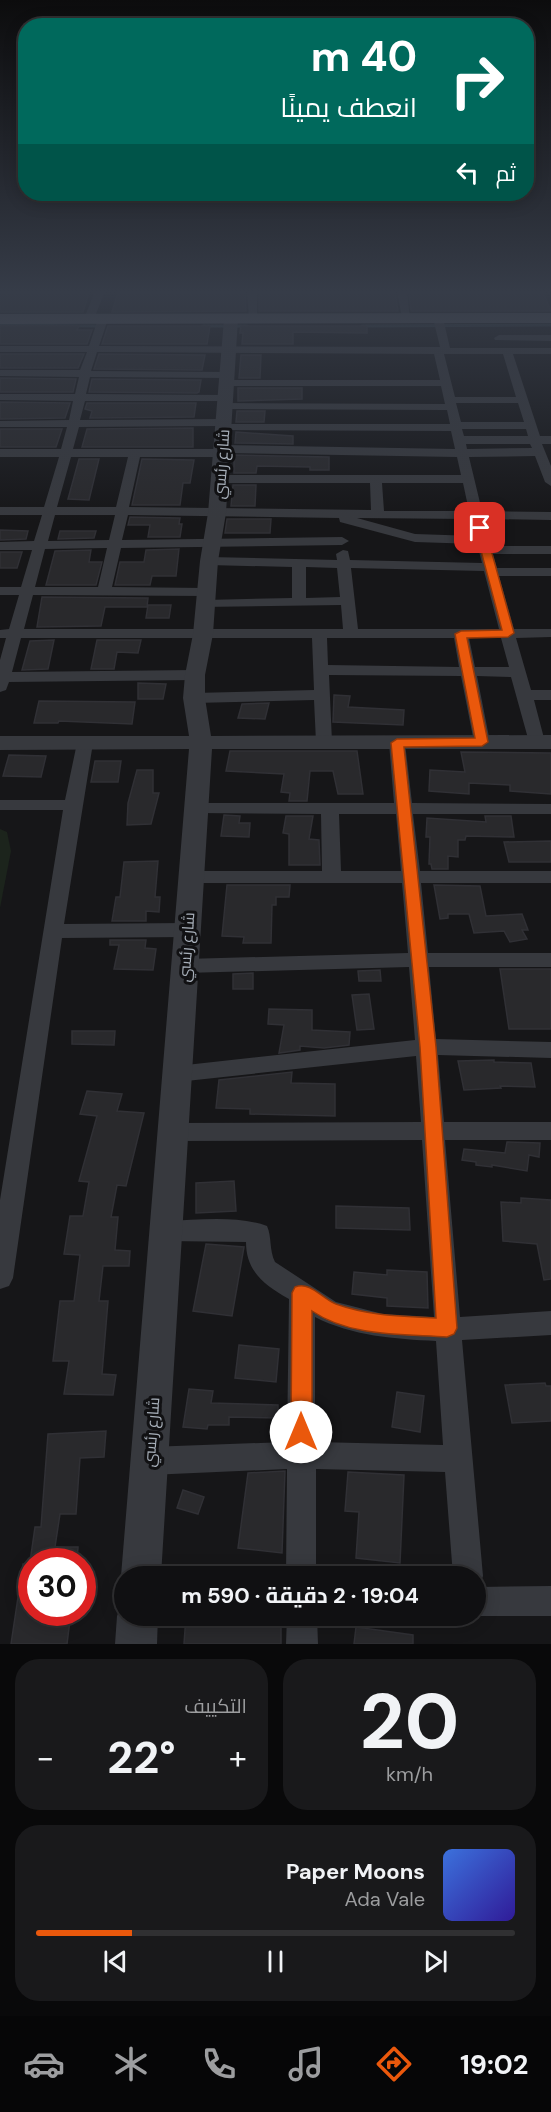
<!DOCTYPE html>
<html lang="ar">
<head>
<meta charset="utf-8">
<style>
	:root { --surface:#101012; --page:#19191b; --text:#f1f3f6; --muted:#9c9d9f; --line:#303032; --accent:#ea580c }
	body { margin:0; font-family:"DM Sans",Cairo,sans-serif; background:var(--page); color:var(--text); direction:rtl; height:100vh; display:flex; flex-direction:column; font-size:22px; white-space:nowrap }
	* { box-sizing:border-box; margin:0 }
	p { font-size:20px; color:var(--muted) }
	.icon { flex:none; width:33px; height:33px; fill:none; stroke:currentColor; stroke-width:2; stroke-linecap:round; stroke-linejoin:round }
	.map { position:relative; height:1644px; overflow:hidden; direction:ltr }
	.side { display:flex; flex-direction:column; gap:15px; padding:15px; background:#09090a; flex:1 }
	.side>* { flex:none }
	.guide { position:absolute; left:18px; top:18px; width:516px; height:183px; border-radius:24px; box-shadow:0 3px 15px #0003,0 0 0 2px var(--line); direction:rtl; background:#00695c; color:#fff; overflow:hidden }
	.speed { position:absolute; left:18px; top:1548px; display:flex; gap:12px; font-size:30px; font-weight:700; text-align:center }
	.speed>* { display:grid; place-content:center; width:78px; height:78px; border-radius:50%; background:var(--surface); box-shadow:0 3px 15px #0003,0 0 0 2px var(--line); line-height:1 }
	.speed .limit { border:9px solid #d22; background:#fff; color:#111 }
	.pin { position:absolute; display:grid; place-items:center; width:51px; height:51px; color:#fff; margin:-26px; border-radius:12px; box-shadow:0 3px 9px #0006 }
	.me { position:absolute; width:66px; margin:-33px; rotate:0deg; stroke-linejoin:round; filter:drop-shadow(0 0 4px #0008) }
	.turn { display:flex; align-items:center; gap:21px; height:126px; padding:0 18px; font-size:27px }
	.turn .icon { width:78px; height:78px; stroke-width:2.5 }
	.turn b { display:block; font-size:42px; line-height:51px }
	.then { display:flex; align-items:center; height:57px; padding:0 18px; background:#0003; gap:12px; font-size:22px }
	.big { font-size:45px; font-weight:700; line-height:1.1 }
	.side .tile { flex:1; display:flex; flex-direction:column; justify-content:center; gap:9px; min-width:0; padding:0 21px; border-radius:24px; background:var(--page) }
	.side .dial { align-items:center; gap:0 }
	.dial b { font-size:78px; line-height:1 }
	.song { display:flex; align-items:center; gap:18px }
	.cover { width:72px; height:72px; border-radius:9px; background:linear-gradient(135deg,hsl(220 70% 55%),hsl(250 70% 35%)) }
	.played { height:6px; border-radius:3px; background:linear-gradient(90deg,var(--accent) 20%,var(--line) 20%) }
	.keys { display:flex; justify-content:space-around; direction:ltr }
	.heat { display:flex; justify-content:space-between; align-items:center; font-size:33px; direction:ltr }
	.side .tiles { flex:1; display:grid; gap:15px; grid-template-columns:1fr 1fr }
	.tile:last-child { grid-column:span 2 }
	.trip { position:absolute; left:114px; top:1566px; width:372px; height:60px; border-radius:30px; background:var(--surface); box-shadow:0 3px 15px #0003,0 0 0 2px var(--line); font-weight:700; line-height:60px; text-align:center; direction:rtl }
	.menu { display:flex; height:96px; justify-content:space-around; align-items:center; background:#060607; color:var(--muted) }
	.menu .icon { width:42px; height:42px }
	.menu .current { color:var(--accent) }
	.menu b { font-size:27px; color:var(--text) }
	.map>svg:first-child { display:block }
	.green { fill:#1c241c }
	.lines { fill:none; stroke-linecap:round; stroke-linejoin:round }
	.stream { stroke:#2b373d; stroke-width:3 }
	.building { fill:#29292c; stroke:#303035; stroke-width:1.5 }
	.minor { fill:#37393e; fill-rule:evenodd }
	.tertiary { fill:#37393e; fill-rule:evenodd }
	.trunk { fill:#5a5e66; fill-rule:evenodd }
	.route { fill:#ea580c; stroke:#983908; stroke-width:1.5 }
	.labels { text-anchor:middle; stroke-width:6; stroke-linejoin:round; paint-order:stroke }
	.street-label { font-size:16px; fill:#a7afb9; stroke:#111113 }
</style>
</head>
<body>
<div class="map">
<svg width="551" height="1644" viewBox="0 0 551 1644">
	<rect width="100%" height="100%" fill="#161618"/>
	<path class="green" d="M 0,829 L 7,832 L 11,851 L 0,908 Z"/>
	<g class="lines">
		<path class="stream" d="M 0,325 L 100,326
			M 203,326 L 247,326
			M 362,326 L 551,325"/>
	</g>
	<path class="building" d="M 118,292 L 245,292 L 246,311 L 112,312 Z
		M 259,292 L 395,292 L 398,311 L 259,311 Z
		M 409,292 L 543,292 L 551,311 L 411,311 Z
		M 0,293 L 89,293 L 83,312 L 0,312 Z
		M 0,326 L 79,326 L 77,330 L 92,330 L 87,344 L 0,344 Z
		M 108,326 L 210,326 L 207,344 L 102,344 Z
		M 241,326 L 367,326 L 367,333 L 293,332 L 293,344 L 242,344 L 243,333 L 240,333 Z
		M 0,354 L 84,354 L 78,368 L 0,368 Z
		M 99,354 L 205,355 L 202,370 L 94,369 Z
		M 241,355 L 261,355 L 260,378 L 239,378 Z
		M 0,378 L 76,379 L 73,392 L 0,392 Z
		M 92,379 L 201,380 L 199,392 L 197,393 L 89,392 Z
		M 238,388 L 302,388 L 302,399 L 238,401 Z
		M 0,402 L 70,403 L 65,418 L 0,419 Z
		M 87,403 L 196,403 L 194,417 L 90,418 L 92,411 L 85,409 Z
		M 237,411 L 265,411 L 264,422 L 236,422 Z
		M 193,428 L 193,447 L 82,447 L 87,429 Z
		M 0,429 L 62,429 L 56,447 L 0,447 Z
		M 236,432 L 293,436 L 293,444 L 235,443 Z
		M 234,455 L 329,457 L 329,470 L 310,470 L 310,467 L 257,466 L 256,473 L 234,473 Z
		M 79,459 L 99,459 L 89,500 L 68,499 Z
		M 142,459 L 194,460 L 190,483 L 183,483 L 180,505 L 132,505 Z
		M 233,485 L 256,485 L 255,506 L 231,506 Z
		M 130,517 L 180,518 L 179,524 L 182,524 L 180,537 L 148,537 L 150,525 L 128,525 Z
		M 227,519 L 271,519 L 270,533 L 225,533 Z
		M 0,530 L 28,531 L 26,539 L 0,540 Z
		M 60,531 L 96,531 L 94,538 L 58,539 Z
		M 179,549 L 176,576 L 152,576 L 150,585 L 115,585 L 120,562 L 144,562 L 146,550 Z
		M 91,550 L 89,562 L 102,562 L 96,585 L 46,585 L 55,551 Z
		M 0,552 L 22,552 L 17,568 L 0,568 Z
		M 42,597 L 148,598 L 147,607 L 105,607 L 101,626 L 37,627 Z
		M 148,605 L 171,605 L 169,618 L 146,618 Z
		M 54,640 L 48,669 L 22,670 L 30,641 Z
		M 97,640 L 141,640 L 138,653 L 117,652 L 114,669 L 91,669 Z
		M 138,683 L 166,684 L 163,699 L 138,699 Z
		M 334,695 L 350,696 L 348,707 L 404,710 L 403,725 L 333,722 Z
		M 39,701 L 135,702 L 132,724 L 59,721 L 58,723 L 34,723 Z
		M 269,703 L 265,719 L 238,718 L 242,704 Z
		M 230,751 L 357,751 L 363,794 L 338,794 L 333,771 L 310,771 L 307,801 L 289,801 L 290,793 L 281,792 L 284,774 L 226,771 Z
		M 461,752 L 551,753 L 551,794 L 510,791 L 510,785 L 469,783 L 469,794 L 429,791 L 430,770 L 465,772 Z
		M 9,755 L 46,756 L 41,777 L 3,776 Z
		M 95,761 L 121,761 L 118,782 L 91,782 Z
		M 137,770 L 153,770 L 153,793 L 159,793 L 151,824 L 127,825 L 128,803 Z
		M 224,815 L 240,816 L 239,823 L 250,823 L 249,837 L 221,836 Z
		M 286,816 L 313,816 L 309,839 L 319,840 L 320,865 L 289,865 L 289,834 L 283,833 Z
		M 485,816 L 511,816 L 514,837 L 466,836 L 465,840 L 458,840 L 458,857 L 448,856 L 448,869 L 432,869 L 431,864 L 429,864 L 430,837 L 426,837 L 427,818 L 486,822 Z
		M 551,841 L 551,862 L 509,862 L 504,842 Z
		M 158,861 L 155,897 L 160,897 L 159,912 L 146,911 L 146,921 L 112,921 L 116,897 L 120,897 L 124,862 Z
		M 227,885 L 290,885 L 289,897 L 276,897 L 276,905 L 272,905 L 271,943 L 243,943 L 244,937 L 222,936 Z
		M 434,885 L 480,886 L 486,916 L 522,914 L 528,930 L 522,930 L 527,939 L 510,942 L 504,931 L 474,933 L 469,914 L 448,914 L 448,918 L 440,919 Z
		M 110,940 L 146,940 L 145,948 L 156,949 L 153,970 L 114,969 L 119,945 L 110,945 Z
		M 500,969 L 551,969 L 551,1029 L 509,1029 Z
		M 380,970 L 381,981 L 359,981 L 358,971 Z
		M 253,973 L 253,989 L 233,989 L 233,974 Z
		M 369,994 L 374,1029 L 357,1030 L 352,995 Z
		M 269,1009 L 312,1010 L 312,1030 L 350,1032 L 349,1045 L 324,1048 L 300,1046 L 300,1050 L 279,1053 L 284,1025 L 268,1024 Z
		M 72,1031 L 115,1031 L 114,1045 L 72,1044 Z
		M 494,1060 L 494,1062 L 531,1063 L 535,1087 L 500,1086 L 501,1088 L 464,1090 L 458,1061 Z
		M 292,1072 L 291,1083 L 335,1084 L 335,1116 L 250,1114 L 250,1109 L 216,1108 L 219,1080 Z
		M 87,1091 L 122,1094 L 117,1111 L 144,1113 L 126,1186 L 117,1185 L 111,1217 L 118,1217 L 115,1250 L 130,1251 L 129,1266 L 103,1266 L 99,1301 L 108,1301 L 102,1374 L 116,1375 L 113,1395 L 64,1394 L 69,1361 L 53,1361 L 60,1301 L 74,1301 L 80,1255 L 64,1254 L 70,1216 L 83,1216 L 89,1182 L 79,1181 L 97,1116 L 80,1114 Z
		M 507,1142 L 540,1143 L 539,1157 L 529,1155 L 527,1171 L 492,1165 L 492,1167 L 476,1165 L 476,1162 L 462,1160 L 464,1149 L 505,1153 Z
		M 234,1181 L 236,1211 L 196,1213 L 196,1183 Z
		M 521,1198 L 551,1200 L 551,1279 L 544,1280 L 537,1244 L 503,1241 L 501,1202 L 521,1203 Z
		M 336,1206 L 409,1208 L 410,1230 L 336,1228 Z
		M 206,1244 L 244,1247 L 232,1316 L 193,1311 Z
		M 387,1270 L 427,1272 L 428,1308 L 387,1306 L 387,1298 L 352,1294 L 354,1272 L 387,1275 Z
		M 239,1345 L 279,1349 L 276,1382 L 235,1378 Z
		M 545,1383 L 546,1386 L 551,1386 L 551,1421 L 512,1423 L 505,1385 Z
		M 189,1389 L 213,1391 L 211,1403 L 278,1405 L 278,1418 L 229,1417 L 229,1425 L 208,1425 L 207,1429 L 183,1427 Z
		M 397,1392 L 424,1396 L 420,1432 L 392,1427 Z
		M 106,1431 L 104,1457 L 80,1458 L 76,1514 L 60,1514 L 55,1547 L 78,1547 L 77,1562 L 30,1562 L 35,1527 L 41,1527 L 48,1434 Z
		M 285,1471 L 282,1553 L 238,1548 L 248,1473 Z
		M 348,1472 L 404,1475 L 400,1563 L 356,1558 L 359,1512 L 345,1511 Z
		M 183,1490 L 204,1497 L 198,1514 L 177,1508 Z
		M 23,1564 L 32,1565 L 32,1612 L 71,1612 L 67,1644 L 11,1644 Z
		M 186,1616 L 281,1616 L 281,1644 L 184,1644 Z
		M 356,1627 L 413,1635 L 413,1644 L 354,1644 Z"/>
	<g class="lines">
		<path class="minor" d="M 95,291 L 105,291 L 94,319 L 86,321 L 84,319 Z
			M 247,291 L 257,291 L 257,321 L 249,319 Z
			M 397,291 L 407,291 L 410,320 L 402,318 Z
			M 438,315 L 443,318 L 450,348 L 551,348 L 551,354 L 513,354 L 540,436 L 551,436 L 551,444 L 542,444 L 551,466 L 551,486 L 545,482 L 535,456 L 469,457 L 482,511 L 551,512 L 551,520 L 484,519 L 491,546 L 551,546 L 551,554 L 493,554 L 497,568 L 551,568 L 551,576 L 499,576 L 514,629 L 551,629 L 551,637 L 516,638 L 531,690 L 551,690 L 551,700 L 534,700 L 545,742 L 543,746 L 537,747 L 529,742 L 511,677 L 477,676 L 490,742 L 482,747 L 474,742 L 461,676 L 329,675 L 332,742 L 324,747 L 316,742 L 314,700 L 194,703 L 186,698 L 194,693 L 314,690 L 312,638 L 21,638 L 12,672 L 195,670 L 203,675 L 195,680 L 9,682 L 6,690 L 0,692 L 0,660 L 6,638 L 0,638 L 0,630 L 9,629 L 19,595 L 0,595 L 0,587 L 21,587 L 32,550 L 0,550 L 0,542 L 34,541 L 42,515 L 0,515 L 0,507 L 44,507 L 59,457 L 0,457 L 0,449 L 61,449 L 67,427 L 0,427 L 0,421 L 69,420 L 73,401 L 0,400 L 0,394 L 75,394 L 79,377 L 0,376 L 0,370 L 80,370 L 87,352 L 0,352 L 0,346 L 89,346 L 98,319 L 103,316 L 108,319 L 99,346 L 440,347 L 433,318 ZM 97,352 L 434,354 L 440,380 L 226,380 L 221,383 L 226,386 L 441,386 L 445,404 L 225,403 L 219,406 L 225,409 L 447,410 L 450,424 L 229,424 L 228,420 L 224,419 L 80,420 L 85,401 L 225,401 L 231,398 L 225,395 L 86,394 L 90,377 L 227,378 L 232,375 L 227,372 L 91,371 ZM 444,354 L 503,354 L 516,397 L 455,397 ZM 456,403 L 518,403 L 524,422 L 461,422 ZM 218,426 L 219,429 L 223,430 L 451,431 L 455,449 L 222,445 L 216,449 L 73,449 L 79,427 ZM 462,429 L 526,429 L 528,436 L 464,436 ZM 466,444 L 530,444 L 532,448 L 467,449 ZM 227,453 L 457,457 L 461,475 L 219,475 L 213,479 L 219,483 L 370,483 L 371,510 L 129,507 L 140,457 L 221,457 ZM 71,457 L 128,457 L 116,507 L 57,507 ZM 382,483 L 463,483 L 469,511 L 384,511 ZM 55,515 L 115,515 L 109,540 L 48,541 ZM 128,515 L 339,518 L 340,522 L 415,542 L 477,544 L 482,563 L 350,560 L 348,551 L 343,550 L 336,554 L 337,560 L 209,557 L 202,561 L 209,565 L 292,567 L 292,598 L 205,600 L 198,604 L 200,607 L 341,605 L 343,629 L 24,629 L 33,595 L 206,596 L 213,592 L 206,588 L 112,587 L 121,548 L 342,545 L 349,541 L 342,537 L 122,540 ZM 357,518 L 471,519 L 475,536 L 415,534 ZM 107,548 L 98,587 L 35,587 L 45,549 ZM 306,567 L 337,568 L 340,597 L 306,598 ZM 351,568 L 484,571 L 499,629 L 358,629 ZM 327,638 L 454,638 L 459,667 L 328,665 ZM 469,638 L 501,638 L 509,667 L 475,667 Z
			M 499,335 L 551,335 L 551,341 L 495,340 L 494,338 Z
			M 85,738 L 93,743 L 64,924 L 187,923 L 194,925 L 197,930 L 194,935 L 187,937 L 62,938 L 13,1278 L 9,1286 L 0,1289 L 0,1200 L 63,810 L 0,810 L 0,800 L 65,800 L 77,743 Z
			M 397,738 L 405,743 L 412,803 L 551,804 L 551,814 L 413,814 L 420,871 L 551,871 L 551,883 L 421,883 L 428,953 L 551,953 L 551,967 L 429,967 L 436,1039 L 551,1042 L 551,1058 L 438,1055 L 444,1122 L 551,1122 L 551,1140 L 445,1140 L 460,1317 L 551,1311 L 551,1335 L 462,1340 L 483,1576 L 479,1587 L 551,1586 L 551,1616 L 472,1616 L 476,1616 L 476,1576 L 453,1576 L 445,1472 L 316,1469 L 316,1576 L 286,1576 L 287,1469 L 149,1475 L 139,1471 L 135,1461 L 139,1451 L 149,1447 L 287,1442 L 289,1299 C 265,1285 246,1272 246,1242 L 166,1241 L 157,1238 L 154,1231 L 157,1224 L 166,1221 C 198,1220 236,1215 267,1226 C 272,1237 269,1250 275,1262 L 336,1302 L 383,1314 L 434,1317 L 422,1140 L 173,1141 L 165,1138 L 162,1132 L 165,1126 L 173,1123 L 421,1122 L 416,1056 L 177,1082 L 169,1080 L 166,1074 L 169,1068 L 177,1066 L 415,1040 L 409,967 L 185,973 L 178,971 L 175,966 L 178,961 L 185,959 L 408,953 L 402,883 L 190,883 L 183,881 L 181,877 L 183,873 L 190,871 L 322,871 L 321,814 L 196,813 L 190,812 L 187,808 L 190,804 L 196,803 L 394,803 L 389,743 ZM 339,814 L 396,814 L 401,871 L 341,871 ZM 315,1317 C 352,1336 395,1339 436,1341 L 443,1445 L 315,1442 Z
			M 287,1616 L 317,1616 L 318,1644 L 286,1644 Z"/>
		<path class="tertiary" d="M 231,315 L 238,319 L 226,513 L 218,561 L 213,634 L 205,675 L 205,698 L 211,736 L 551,735 L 551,749 L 212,749 L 161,1576 L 124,1576 L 124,1585 L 121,1576 L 189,749 L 0,750 L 0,736 L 189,736 L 183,698 L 185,675 L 193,634 L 200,561 L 208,513 L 224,319 Z
			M 123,1601 L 124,1616 L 158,1616 L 157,1644 L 115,1644 L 117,1616 Z"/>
		<path class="trunk" d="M 551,313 L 551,323 L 0,324 L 0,314 Z"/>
	</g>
	<linearGradient id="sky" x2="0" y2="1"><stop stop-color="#0c0c0d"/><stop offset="0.56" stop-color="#363c48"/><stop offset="1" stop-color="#363c48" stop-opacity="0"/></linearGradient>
	<rect width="551" height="521" fill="url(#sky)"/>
	<path class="route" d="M 476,525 L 485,528 L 514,633 L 508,637 L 467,638 L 488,742 L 482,746 L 404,747 L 436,1047 L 457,1328 L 454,1334 L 447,1337 C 403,1334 350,1337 312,1311 L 312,1432 L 309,1439 L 301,1442 L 294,1439 L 291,1432 L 292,1293 L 295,1287 C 311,1281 322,1299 336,1304 C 369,1316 402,1316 436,1318 L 420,1047 L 391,743 L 397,739 L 475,738 L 455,634 L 461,631 L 502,630 L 475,528 Z"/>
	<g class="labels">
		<g class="street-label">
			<text transform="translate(221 464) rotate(-86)" y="6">شارع رئسي</text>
			<text transform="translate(186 947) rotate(-86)" y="6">شارع رئسي</text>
			<text transform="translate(151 1432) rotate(-86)" y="6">شارع رئسي</text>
		</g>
	</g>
</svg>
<div class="speed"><div class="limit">30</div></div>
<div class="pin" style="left:480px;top:528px;background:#d93025"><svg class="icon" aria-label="arrive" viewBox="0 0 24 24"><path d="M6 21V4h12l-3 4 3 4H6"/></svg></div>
<svg class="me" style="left:301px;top:1432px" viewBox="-20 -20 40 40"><circle r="19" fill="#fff"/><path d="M0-13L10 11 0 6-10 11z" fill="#ea580c"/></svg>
<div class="trip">19:04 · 2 دقيقة · 590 m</div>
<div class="guide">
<div class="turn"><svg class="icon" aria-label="right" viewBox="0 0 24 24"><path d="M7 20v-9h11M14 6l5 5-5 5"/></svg><div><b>40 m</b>انعطف يمينًا</div></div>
<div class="then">ثم<svg class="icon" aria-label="left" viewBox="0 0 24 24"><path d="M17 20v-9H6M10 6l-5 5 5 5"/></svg></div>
</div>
</div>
<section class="side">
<div class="tiles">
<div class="tile dial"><b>20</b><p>km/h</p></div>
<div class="tile"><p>التكييف</p>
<div class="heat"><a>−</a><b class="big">22°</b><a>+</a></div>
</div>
<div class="tile">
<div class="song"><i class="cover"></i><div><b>Paper Moons</b><p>Ada Vale</p></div></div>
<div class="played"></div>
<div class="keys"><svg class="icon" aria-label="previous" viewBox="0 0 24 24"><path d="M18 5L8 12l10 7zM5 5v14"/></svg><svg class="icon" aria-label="pause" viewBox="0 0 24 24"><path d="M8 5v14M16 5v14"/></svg><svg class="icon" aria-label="next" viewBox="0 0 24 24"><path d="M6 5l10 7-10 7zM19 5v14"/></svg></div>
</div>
</div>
</section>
<nav class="menu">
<b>19:02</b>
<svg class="icon current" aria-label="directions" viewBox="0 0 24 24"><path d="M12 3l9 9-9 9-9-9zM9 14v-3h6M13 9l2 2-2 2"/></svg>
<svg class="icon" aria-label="music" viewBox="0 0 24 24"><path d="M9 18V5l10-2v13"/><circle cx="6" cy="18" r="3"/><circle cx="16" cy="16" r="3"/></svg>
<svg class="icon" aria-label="phone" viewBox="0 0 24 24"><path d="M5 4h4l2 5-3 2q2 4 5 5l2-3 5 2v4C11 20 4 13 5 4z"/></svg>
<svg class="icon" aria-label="climate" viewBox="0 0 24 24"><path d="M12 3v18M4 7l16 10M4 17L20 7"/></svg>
<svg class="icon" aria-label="car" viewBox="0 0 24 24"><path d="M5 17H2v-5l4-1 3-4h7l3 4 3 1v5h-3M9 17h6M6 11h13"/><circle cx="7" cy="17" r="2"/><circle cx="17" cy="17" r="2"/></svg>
</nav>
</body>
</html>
